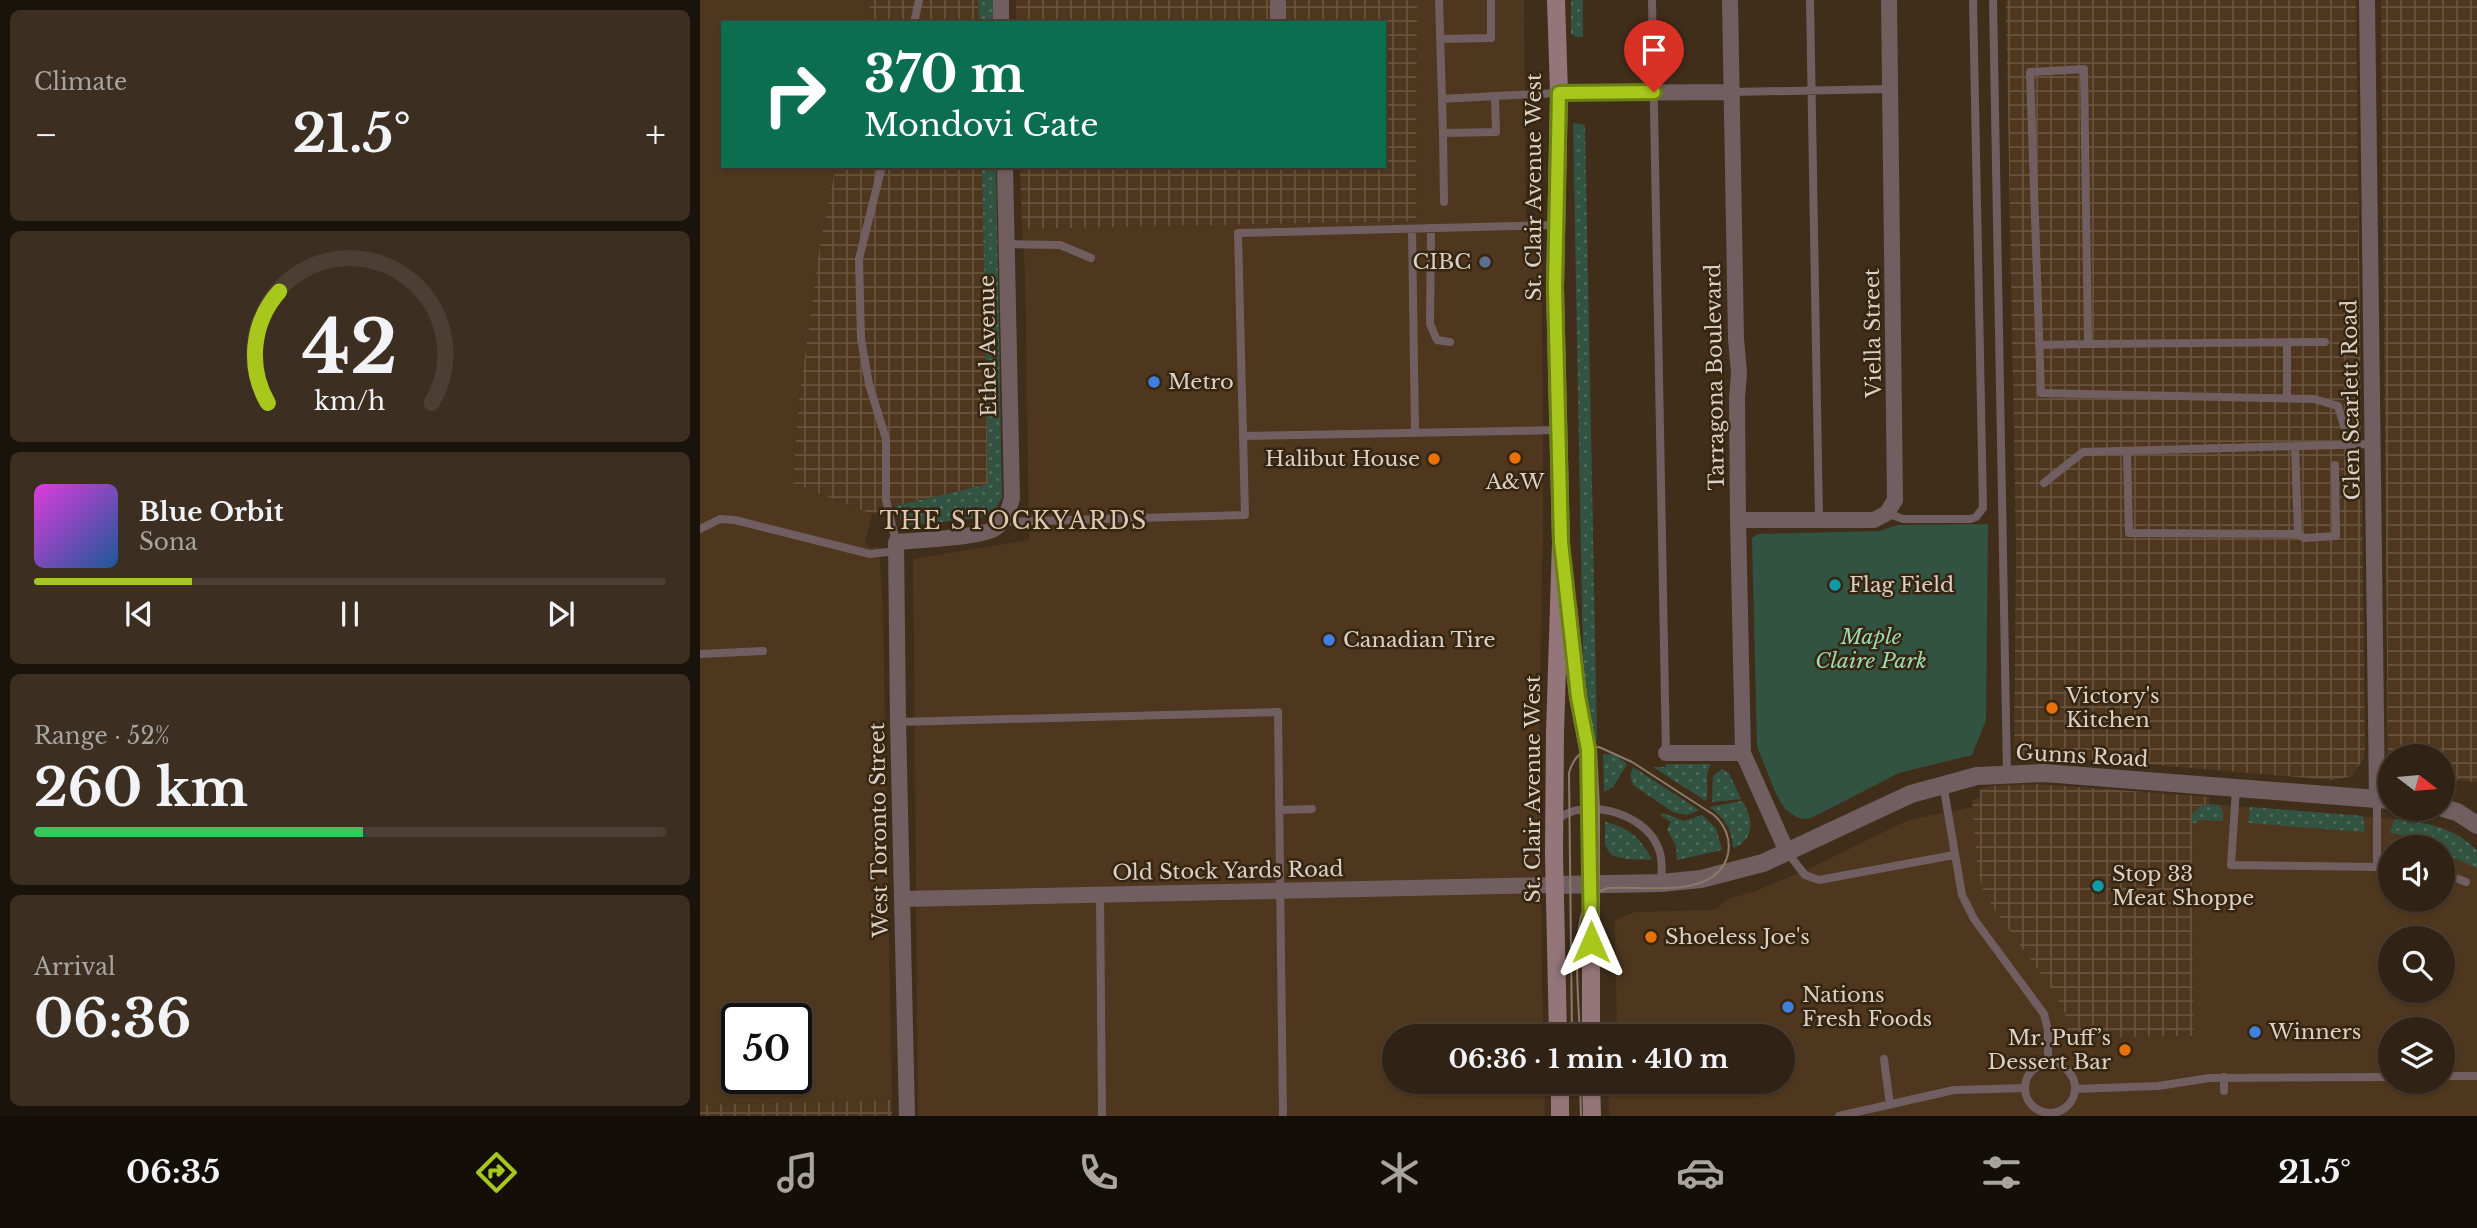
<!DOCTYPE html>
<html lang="en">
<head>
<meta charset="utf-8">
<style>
	:root { --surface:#302214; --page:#3c2f22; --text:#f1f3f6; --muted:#a8a4a0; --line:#4b3f34; --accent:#a8c71d }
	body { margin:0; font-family:"Libre Baskerville",serif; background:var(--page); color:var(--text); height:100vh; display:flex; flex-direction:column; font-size:26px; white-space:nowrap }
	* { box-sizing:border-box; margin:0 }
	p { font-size:23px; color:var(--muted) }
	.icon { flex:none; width:38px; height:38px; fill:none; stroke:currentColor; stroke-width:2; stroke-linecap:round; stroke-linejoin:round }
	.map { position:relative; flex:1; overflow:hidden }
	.details { display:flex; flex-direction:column; gap:10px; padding:10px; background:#1a130b; width:700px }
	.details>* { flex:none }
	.hud { position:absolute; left:21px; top:21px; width:665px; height:147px; border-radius:0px; box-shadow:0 2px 5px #0004,0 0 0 2px var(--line); background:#0b6e4f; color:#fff; overflow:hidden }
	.needle { width:46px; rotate:106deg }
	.controls { position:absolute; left:1678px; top:744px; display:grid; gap:14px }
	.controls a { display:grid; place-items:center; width:77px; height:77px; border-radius:50%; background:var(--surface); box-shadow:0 2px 5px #0004,0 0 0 2px var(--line); font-size:35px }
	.speed { position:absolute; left:21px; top:1003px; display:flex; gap:14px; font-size:35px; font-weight:700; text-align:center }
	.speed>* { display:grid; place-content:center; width:91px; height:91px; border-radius:50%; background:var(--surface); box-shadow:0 2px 5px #0004,0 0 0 2px var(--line); line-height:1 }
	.speed .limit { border:4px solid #111; border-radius:10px; background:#fff; color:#111 }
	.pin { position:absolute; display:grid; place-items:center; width:60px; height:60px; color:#fff; margin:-72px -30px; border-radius:50% 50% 50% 0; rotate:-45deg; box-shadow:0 0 7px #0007 }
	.pin .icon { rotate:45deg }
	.me { position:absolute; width:77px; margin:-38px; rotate:0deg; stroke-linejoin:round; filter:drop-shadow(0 0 5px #0008) }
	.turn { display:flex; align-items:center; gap:24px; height:147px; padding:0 28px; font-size:32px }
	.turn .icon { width:91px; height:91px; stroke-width:2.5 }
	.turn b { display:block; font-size:49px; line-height:60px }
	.big { font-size:52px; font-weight:700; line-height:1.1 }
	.details .tile { flex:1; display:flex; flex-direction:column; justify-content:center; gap:10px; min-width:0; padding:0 24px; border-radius:10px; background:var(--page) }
	.details .dial { align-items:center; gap:0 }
	.dial svg { height:182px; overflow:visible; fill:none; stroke:var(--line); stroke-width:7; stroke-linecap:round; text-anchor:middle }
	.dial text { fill:var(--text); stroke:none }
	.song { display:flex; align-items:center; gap:21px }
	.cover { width:84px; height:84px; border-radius:10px; background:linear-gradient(135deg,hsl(300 70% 55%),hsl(210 70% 35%)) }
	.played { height:7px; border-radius:4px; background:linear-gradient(90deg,var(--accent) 25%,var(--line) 25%) }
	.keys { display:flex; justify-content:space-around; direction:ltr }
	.heat { display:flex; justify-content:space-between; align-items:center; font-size:38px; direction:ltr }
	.charge { height:10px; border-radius:5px; background:linear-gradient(90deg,#34c759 52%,var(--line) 0) }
	.trip { position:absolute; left:682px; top:1024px; width:413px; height:70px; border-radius:35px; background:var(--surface); box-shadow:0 2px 5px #0004,0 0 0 2px var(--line); font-weight:700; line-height:70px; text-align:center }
	.menu { display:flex; height:112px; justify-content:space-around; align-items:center; background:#130e08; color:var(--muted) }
	.menu .icon { width:49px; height:49px }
	.menu .selected { color:var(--accent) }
	.menu b { font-size:32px; color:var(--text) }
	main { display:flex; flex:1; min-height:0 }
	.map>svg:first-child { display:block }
	.built { fill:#4e371e; fill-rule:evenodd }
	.industrial { fill:url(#industrial-grid) }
	.grass { fill:url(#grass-dots) }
	.park { fill:#325341 }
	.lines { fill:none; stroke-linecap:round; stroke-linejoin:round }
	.service { stroke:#715e61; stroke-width:8 }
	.minor { stroke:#715e61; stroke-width:16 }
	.tertiary { stroke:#715e61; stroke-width:18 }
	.secondary { stroke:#94767a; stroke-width:18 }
	.tram { stroke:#897a6a; stroke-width:2 }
	.route-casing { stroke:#6d8113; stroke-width:18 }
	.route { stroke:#a8c71d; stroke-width:12 }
	.service-dot { fill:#5c6f8a; stroke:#362511; stroke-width:2.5 }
	.shop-dot { fill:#3f7fe0; stroke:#362511; stroke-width:2.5 }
	.food-dot { fill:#e8710a; stroke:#362511; stroke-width:2.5 }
	.culture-dot { fill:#0f9aa8; stroke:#362511; stroke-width:2.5 }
	.labels { text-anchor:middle; stroke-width:5; stroke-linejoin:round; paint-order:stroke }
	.street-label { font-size:21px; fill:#dbd0c4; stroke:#362511 }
	.poi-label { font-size:21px; fill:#dbd0c4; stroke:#362511; text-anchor:start }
	.park-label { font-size:21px; font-style:italic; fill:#98dbb5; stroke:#362511 }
	.neighbourhood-label { font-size:23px; letter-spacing:2px; fill:#dfc8b1; stroke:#362511 }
</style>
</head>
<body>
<main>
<section class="details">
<div class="tile"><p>Climate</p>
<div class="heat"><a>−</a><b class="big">21.5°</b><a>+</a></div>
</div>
<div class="tile dial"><svg viewBox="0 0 100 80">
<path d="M14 69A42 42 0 1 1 86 69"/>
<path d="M14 69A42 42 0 0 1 19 20" stroke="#a8c71d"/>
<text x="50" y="56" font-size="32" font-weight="700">42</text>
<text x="50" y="72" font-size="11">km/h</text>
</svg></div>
<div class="tile">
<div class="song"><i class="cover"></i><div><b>Blue Orbit</b><p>Sona</p></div></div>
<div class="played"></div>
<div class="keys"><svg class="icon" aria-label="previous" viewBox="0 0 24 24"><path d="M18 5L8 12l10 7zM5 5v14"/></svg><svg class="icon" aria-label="pause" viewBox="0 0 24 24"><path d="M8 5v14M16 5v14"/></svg><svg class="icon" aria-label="next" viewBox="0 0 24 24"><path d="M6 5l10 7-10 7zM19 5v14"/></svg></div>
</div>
<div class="tile"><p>Range · 52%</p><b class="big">260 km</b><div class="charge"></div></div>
<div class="tile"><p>Arrival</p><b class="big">06:36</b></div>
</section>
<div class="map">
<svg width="1777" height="1116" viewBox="0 0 1777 1116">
	<defs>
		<pattern id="industrial-grid" width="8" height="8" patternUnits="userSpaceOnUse" patternTransform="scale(1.75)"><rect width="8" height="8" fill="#4e371e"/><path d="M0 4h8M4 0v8" fill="none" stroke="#67533d"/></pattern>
		<pattern id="grass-dots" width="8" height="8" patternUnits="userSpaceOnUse" patternTransform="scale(1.75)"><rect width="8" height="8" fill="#325341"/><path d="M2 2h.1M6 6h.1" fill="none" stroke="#4f6b5b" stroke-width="1.8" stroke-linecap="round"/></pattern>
	</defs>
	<rect width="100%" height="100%" fill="#402e1b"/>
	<path class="built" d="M 0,0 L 171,0 L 166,23 L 23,23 L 23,166 L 136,166 L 120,244 L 99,401 L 93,483 L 172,514 L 165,543 L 172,548 L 179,546 L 183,610 L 192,1100 L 0,1105 ZM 37,1018 L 96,1018 L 96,1078 L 37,1078 Z
		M 717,0 L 824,0 L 826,218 L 842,218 L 843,529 L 839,741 L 843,1036 L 695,1036 L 695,1082 L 844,1082 L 845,1116 L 218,1116 L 213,559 L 329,540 L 325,272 L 322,229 L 716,221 Z
		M 1509,804 L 1719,821 L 1757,834 L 1777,850 L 1777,1116 L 909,1116 L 908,1086 L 918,1084 L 918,1082 L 1083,1082 L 1083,1036 L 917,1036 L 915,920 L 935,912 L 1015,910 L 1028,899 L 1053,892 L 1115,866 L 1202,823 L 1216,818 L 1273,807 L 1277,867 L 1282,887 L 1293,908 L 1354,992 L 1365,1013 L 1369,1038 L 1493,1036 L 1492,814 ZM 1690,847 L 1743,847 L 1743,900 L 1690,900 ZM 1690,938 L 1743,938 L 1743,990 L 1690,990 ZM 1690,1029 L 1743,1029 L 1743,1082 L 1690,1082 Z"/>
	<path class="industrial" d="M 171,0 L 278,0 L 279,23 L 166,23 Z
		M 316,0 L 717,0 L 716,221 L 322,229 L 320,166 L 684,166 L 684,23 L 316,23 Z
		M 1306,0 L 1656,0 L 1665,749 L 1664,758 L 1652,776 L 1633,780 L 1385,759 L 1314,757 L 1316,549 Z
		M 1681,0 L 1777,0 L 1777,782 L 1743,779 L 1743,756 L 1690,756 L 1690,765 L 1688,765 Z
		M 136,166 L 282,166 L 288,484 L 195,506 L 172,514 L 93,483 L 99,401 L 120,244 Z
		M 1338,784 L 1509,797 L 1509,804 L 1500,806 L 1492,814 L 1493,1036 L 1369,1038 L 1365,1013 L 1354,992 L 1293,908 L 1282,887 L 1277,867 L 1272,801 L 1280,797 L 1280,790 L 1290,786 Z
		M 192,1100 L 192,1116 L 0,1116 L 0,1105 Z"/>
	<path class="grass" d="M 278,0 L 294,0 L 294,23 L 279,23 Z
		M 871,0 L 883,0 L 883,37 L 875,37 L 874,34 L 871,35 Z
		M 873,123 L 885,125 L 897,739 L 895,740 L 885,686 L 883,659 Z
		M 282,166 L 296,166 L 302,498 L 292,514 L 280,518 L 210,525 L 201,520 L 195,506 L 288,484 Z
		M 903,754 L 915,755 L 927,764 L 913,787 L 904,792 Z
		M 966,764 L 1011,764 C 1003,777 1010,787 1006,801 L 953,767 L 966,767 Z
		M 933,767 L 999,810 L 987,815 L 973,812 L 933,785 L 930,775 Z
		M 1022,769 L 1029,773 L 1041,799 L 1012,802 L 1013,776 Z
		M 1042,801 C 1054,818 1055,840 1033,848 C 1032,829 1024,817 1009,807 Z
		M 1509,804 L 1520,805 L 1523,813 L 1523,821 L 1498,820 L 1497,823 L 1492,823 L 1492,814 L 1500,806 Z
		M 1550,807 L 1663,816 L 1665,832 L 1548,823 Z
		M 963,813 L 984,821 L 1002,815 L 1016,828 L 1022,850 L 977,860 L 976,846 L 967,829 L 971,822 L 960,815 Z
		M 1694,819 C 1727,822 1752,827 1777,850 L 1777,868 L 1743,853 L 1743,847 C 1724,847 1709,834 1690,833 Z
		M 905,822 C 928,827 942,839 952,860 L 926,859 L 911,855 L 905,845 Z"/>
	<path class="park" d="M 1288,524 L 1286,720 L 1272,755 L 1199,773 L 1115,816 L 1107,819 L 1098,818 L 1085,809 L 1076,794 L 1057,746 L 1052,538 L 1058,534 L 1179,531 L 1198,525 Z"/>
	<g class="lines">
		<path class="service" d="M 739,0 L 742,99
			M 952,0 L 966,753
			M 1110,0 L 1119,520
			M 1293,0 L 1307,774
			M 214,23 L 219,0
			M 740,39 L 791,38 L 791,0
			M 1033,92 L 1190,89
			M 795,96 L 742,99 L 743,133 L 796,132 L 795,96 L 859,93
			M 743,133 L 744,202
			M 182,166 L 159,259 L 161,339 L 169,384 L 186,439 L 186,500 L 196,542
			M 731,228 L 730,324 L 737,340 L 750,342
			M 712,229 L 715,433
			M 307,244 L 360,245 L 391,258
			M 1625,342 L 1388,344 L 1384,69 L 1330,72 L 1341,393 L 1614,399 L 1638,406 L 1650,445
			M 1587,343 L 1587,398
			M 1339,345 L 1388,344
			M 543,436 L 859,430
			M 1427,451 L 1429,533 L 1598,534 L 1595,446
			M 1344,483 L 1383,452 L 1673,444
			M 1187,513 L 1203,519 L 1270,519 L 1276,517 L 1283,508 L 1273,0
			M 302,522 L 545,515 L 538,233 L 856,225
			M 0,529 L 20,519 L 35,520 L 170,554 L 196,551
			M 1598,534 L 1604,538 L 1636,536 L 1635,465
			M 0,654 L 63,651
			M 198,722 L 578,712 L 583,1116
			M 1243,784 L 1262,895 L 1274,919 L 1344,1014 L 1348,1030 L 1348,1063
			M 1536,789 L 1531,865 L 1677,867
			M 1677,799 L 1677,867 L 1690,868
			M 579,810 L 612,809
			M 857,820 C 884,796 943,813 957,845 C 963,857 962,870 961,883
			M 1087,852 L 1105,875 L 1119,880 L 1254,855
			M 1743,873 L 1766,882
			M 400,895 L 402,1116
			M 1184,1059 L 1190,1105
			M1325 1088a25 25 0 1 1 50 0a25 25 0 1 1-50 0Z
			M 1743,1076 L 1777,1076
			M 1375,1089 L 1458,1086 L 1510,1078 L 1690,1077
			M 1524,1091 L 1524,1077
			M 1139,1116 L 1254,1090 L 1325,1088"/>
		<path class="minor" d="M 301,0 L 301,23
			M 578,0 L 578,23
			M 1030,0 L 1036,339 L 1039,372 L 1037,399 L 1038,520 L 1043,753 L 1087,852
			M 1667,0 L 1677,799
			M 859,93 L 1033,92
			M 1038,520 L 1174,520 L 1187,513 L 1195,500 L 1189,0
			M 966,753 L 1043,753
			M 202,899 L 855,885
			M 207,1116 L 198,722 L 196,542 C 219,540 273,538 292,530 C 304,524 309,510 312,498 L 305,166"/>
		<path class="tertiary" d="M 1743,808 L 1757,812 L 1777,825
			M 855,885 L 961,883 L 1001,879 L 1063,863 L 1211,794 L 1277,776 L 1344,773 L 1690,800"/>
		<path class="secondary" d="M 856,0 L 859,93 L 855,288 L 861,542 L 855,732 L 854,853 L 858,1036
			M 868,607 L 878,697 L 888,749 L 891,809 L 891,1036
			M 860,1082 L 860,1116
			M 891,1082 L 892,1116"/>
		<path class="tram" d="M 872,1036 L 869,773 C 873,758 883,748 899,747 L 932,762 L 1014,815 C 1025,825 1031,839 1028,854 C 1017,901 943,885 908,888 C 898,891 891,895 886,904 C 871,928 879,1005 880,1036
			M 880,1082 L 881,1116"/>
	</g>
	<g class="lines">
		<defs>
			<path id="route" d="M 891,942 L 888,749 L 878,697 L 861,542 L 855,288 L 859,93 L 954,92"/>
		</defs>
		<use href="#route" class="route-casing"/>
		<use href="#route" class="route"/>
	</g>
	<circle class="service-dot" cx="785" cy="262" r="7"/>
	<g class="shop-dot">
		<circle cx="454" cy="382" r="7"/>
		<circle cx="629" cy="640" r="7"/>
		<circle cx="1088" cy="1007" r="7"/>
		<circle cx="1555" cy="1032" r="7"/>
	</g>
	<g class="food-dot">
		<circle cx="815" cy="458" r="7"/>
		<circle cx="734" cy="459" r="7"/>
		<circle cx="1352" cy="708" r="7"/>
		<circle cx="951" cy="937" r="7"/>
		<circle cx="1425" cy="1050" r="7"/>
	</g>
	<g class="culture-dot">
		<circle cx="1135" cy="585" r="7"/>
		<circle cx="1398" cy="886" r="7"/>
	</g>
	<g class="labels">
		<g class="street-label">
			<text transform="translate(834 187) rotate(-90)" y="7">St. Clair Avenue West</text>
			<text transform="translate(1173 333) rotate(-91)" y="7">Viella Street</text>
			<text transform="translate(288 346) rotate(-91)" y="7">Ethel Avenue</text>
			<text transform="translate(1015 377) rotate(-91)" y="7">Tarragona Boulevard</text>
			<text transform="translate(1651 400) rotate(-91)" y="7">Glen Scarlett Road</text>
			<text transform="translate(1382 756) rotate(3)" y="7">Gunns Road</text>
			<text transform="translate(833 789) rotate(-90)" y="7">St. Clair Avenue West</text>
			<text transform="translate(179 830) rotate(-91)" y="7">West Toronto Street</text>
			<text transform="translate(528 871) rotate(-1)" y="7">Old Stock Yards Road</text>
		</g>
		<g class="poi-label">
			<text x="771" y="269" text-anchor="end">CIBC</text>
			<text x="468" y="389">Metro</text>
			<text x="720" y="466" text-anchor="end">Halibut House</text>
			<text x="815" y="489" text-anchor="middle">A&amp;W</text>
			<text x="1149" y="592">Flag Field</text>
			<text x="643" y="647">Canadian Tire</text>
			<text x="1366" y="703">Victory's<tspan x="1366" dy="24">Kitchen</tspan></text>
			<text x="1412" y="881">Stop 33<tspan x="1412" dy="24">Meat Shoppe</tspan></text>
			<text x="965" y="944">Shoeless Joe's</text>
			<text x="1102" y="1002">Nations<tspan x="1102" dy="24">Fresh Foods</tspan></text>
			<text x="1569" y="1039">Winners</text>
			<text x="1411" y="1045" text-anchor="end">Mr. Puff’s<tspan x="1411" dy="24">Dessert Bar</tspan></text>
		</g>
		<g class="park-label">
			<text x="1171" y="644">Maple<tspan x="1171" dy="24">Claire Park</tspan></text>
		</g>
		<g class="neighbourhood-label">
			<text x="314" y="529">THE STOCKYARDS</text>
		</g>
	</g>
</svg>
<div class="controls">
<a><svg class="needle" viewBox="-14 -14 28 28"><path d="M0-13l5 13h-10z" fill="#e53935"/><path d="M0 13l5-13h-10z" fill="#a8a4a0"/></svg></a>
<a><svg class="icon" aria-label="sound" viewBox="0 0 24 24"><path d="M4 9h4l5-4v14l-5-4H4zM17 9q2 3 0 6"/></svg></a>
<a><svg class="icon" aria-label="search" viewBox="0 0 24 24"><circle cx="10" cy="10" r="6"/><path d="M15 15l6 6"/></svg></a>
<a><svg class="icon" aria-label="layers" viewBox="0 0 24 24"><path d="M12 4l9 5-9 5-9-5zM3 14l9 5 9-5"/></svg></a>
</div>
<div class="speed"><div class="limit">50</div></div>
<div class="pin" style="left:954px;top:92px;background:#d93025"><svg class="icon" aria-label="arrive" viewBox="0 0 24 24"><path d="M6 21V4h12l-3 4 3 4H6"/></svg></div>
<svg class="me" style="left:891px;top:942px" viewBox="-20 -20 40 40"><path d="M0-17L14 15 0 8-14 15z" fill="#a8c71d" stroke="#fff" stroke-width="4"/></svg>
<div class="trip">06:36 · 1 min · 410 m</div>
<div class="hud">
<div class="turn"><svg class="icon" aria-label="right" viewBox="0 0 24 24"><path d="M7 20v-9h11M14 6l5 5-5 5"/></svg><div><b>370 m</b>Mondovi Gate</div></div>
</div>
</div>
</main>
<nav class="menu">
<b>06:35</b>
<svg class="icon selected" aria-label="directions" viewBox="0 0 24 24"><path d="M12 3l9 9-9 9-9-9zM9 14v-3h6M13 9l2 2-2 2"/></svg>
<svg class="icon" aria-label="music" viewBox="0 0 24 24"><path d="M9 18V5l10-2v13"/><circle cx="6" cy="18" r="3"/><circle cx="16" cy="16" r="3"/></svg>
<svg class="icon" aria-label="phone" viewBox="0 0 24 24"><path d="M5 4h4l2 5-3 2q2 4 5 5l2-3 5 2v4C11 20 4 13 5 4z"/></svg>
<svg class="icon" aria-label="climate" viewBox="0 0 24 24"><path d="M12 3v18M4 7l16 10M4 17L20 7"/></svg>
<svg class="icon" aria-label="car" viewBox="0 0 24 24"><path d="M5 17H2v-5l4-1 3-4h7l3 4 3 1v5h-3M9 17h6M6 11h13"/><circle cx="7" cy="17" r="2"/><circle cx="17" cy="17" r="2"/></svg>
<svg class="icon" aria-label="filters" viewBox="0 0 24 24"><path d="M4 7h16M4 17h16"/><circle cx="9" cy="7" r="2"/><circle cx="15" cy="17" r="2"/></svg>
<b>21.5°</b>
</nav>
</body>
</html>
